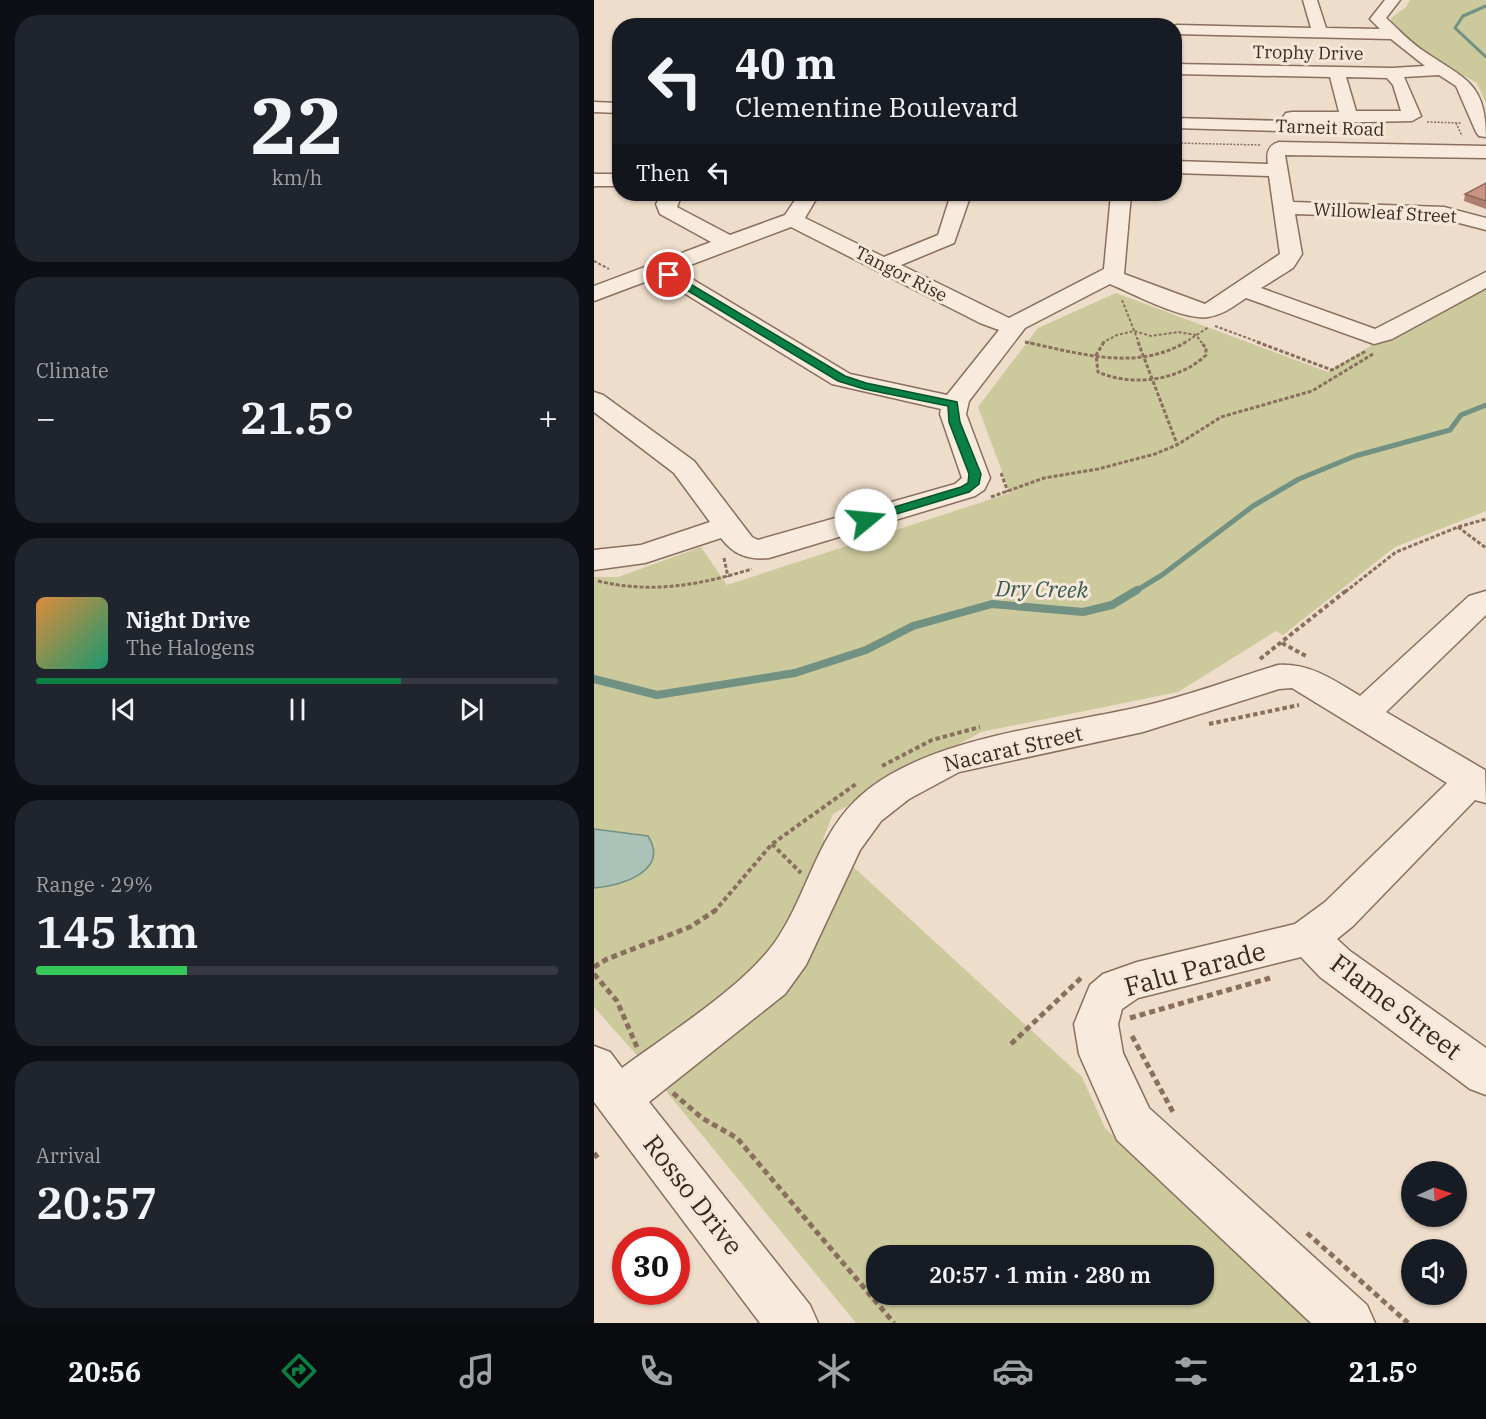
<!DOCTYPE html>
<html lang="en">
<head>
<meta charset="utf-8">
<style>
	:root { --surface:#171b24; --page:#20242c; --text:#f1f3f6; --muted:#9ea1a6; --line:#363941; --accent:#0b8043 }
	body { margin:0; font-family:"IBM Plex Serif",serif; background:var(--page); color:var(--text); height:100vh; display:flex; flex-direction:column; font-size:22px; white-space:nowrap }
	* { box-sizing:border-box; margin:0 }
	p { font-size:20px; color:var(--muted) }
	.icon { flex:none; width:33px; height:33px; fill:none; stroke:currentColor; stroke-width:2; stroke-linecap:round; stroke-linejoin:round }
	.map { position:relative; flex:1; overflow:hidden }
	.details { display:flex; flex-direction:column; gap:15px; padding:15px; background:#0d0f14; width:594px }
	.details>* { flex:none }
	.guide { position:absolute; left:18px; top:18px; width:570px; height:183px; border-radius:24px; box-shadow:0 2px 4px #0004; background:#171b24; color:var(--text); overflow:hidden }
	.needle { width:39px; rotate:87deg }
	.buttons { position:absolute; left:807px; top:1161px; display:grid; gap:12px }
	.buttons a { display:grid; place-items:center; width:66px; height:66px; border-radius:50%; background:var(--surface); box-shadow:0 2px 4px #0004; font-size:30px }
	.speed { position:absolute; left:18px; top:1227px; display:flex; gap:12px; font-size:30px; font-weight:700; text-align:center }
	.speed>* { display:grid; place-content:center; width:78px; height:78px; border-radius:50%; background:var(--surface); box-shadow:0 2px 4px #0004; line-height:1 }
	.speed .limit { border:9px solid #d22; background:#fff; color:#111 }
	.pin { position:absolute; display:grid; place-items:center; width:51px; height:51px; color:#fff; margin:-26px; border:3px solid #fff; border-radius:50%; box-shadow:0 2px 6px #0007 }
	.me { position:absolute; width:66px; margin:-33px; rotate:73deg; stroke-linejoin:round; filter:drop-shadow(0 0 4px #0008) }
	.turn { display:flex; align-items:center; gap:21px; height:126px; padding:0 24px; font-size:27px }
	.turn .icon { width:78px; height:78px; stroke-width:2.5 }
	.turn b { display:block; font-size:42px; line-height:51px }
	.then { display:flex; align-items:center; height:57px; padding:0 24px; background:#0003; gap:12px; font-size:22px }
	.big { font-size:45px; font-weight:600; line-height:1.1 }
	.details .tile { flex:1; display:flex; flex-direction:column; justify-content:center; gap:9px; min-width:0; padding:0 21px; border-radius:24px; background:var(--page) }
	.details .dial { align-items:center; gap:0 }
	.dial b { font-size:78px; line-height:1 }
	.song { display:flex; align-items:center; gap:18px }
	.cover { width:72px; height:72px; border-radius:9px; background:linear-gradient(135deg,hsl(30 70% 55%),hsl(160 70% 35%)) }
	.played { height:6px; border-radius:3px; background:linear-gradient(90deg,var(--accent) 70%,var(--line) 70%) }
	.keys { display:flex; justify-content:space-around; direction:ltr }
	.heat { display:flex; justify-content:space-between; align-items:center; font-size:33px; direction:ltr }
	.charge { height:9px; border-radius:4px; background:linear-gradient(90deg,#34c759 29%,var(--line) 0) }
	.trip { position:absolute; left:272px; top:1245px; width:348px; height:60px; border-radius:24px; background:var(--surface); box-shadow:0 2px 4px #0004; font-weight:600; line-height:60px; text-align:center }
	.tab-bar { display:flex; height:96px; justify-content:space-around; align-items:center; background:#090b0e; color:var(--muted) }
	.tab-bar .icon { width:42px; height:42px }
	.tab-bar .selected { color:var(--accent) }
	.tab-bar b { font-size:27px; color:var(--text) }
	main { display:flex; flex:1; min-height:0 }
	.map>svg:first-child { display:block }
	.green { fill:#ccc99d; fill-rule:evenodd }
	.water { fill:#aac2b7; stroke:#719183; stroke-width:1.5 }
	.lines { fill:none; stroke-linecap:round; stroke-linejoin:round }
	.stream-far2 { stroke:#719183; stroke-width:3 }
	.stream-far1 { stroke:#719183; stroke-width:5 }
	.stream { stroke:#719183; stroke-width:8 }
	.minor-casing { stroke:#8a6e5e; stroke-width:3 }
	.path-far4 { stroke:#8a6e5e; stroke-width:1.5; stroke-dasharray:2 1.5; stroke-linecap:butt }
	.path-far3 { stroke:#8a6e5e; stroke-width:2; stroke-dasharray:3 2; stroke-linecap:butt }
	.path-far2 { stroke:#8a6e5e; stroke-width:3; stroke-dasharray:4 2; stroke-linecap:butt }
	.path-far1 { stroke:#8a6e5e; stroke-width:4; stroke-dasharray:4.5 3; stroke-linecap:butt }
	.path { stroke:#8a6e5e; stroke-width:5; stroke-dasharray:6 4; stroke-linecap:butt }
	.minor { fill:#f8ebdd; fill-rule:evenodd }
	.wall { fill:#ae7e6f }
	.building { fill:#ca9381; stroke:#8d675a; stroke-width:1.5 }
	.route { fill:#0b8043; stroke:#07532c; stroke-width:1.5 }
	.labels { text-anchor:middle; stroke-width:6; stroke-linejoin:round; paint-order:stroke }
	.far-street-label { font-size:18px; fill:#3b2921; stroke:#f5e8d9 }
	.street-label { font-size:21px; fill:#3b2921; stroke:#f5e8d9 }
	.water-label { font-size:22px; font-style:italic; fill:#315a50; stroke:#f5e8d9 }
	.near-street-label { font-size:26px; fill:#3b2921; stroke:#f5e8d9 }
</style>
</head>
<body>
<main>
<section class="details">
<div class="tile dial"><b>22</b><p>km/h</p></div>
<div class="tile"><p>Climate</p>
<div class="heat"><a>−</a><b class="big">21.5°</b><a>+</a></div>
</div>
<div class="tile">
<div class="song"><i class="cover"></i><div><b>Night Drive</b><p>The Halogens</p></div></div>
<div class="played"></div>
<div class="keys"><svg class="icon" aria-label="previous" viewBox="0 0 24 24"><path d="M18 5L8 12l10 7zM5 5v14"/></svg><svg class="icon" aria-label="pause" viewBox="0 0 24 24"><path d="M8 5v14M16 5v14"/></svg><svg class="icon" aria-label="next" viewBox="0 0 24 24"><path d="M6 5l10 7-10 7zM19 5v14"/></svg></div>
</div>
<div class="tile"><p>Range · 29%</p><b class="big">145 km</b><div class="charge"></div></div>
<div class="tile"><p>Arrival</p><b class="big">20:57</b></div>
</section>
<div class="map">
<svg width="892" height="1323" viewBox="0 0 892 1323">
	<rect width="100%" height="100%" fill="#eeddca"/>
	<path class="green" d="M 816,0 L 892,0 L 892,103 L 883,83 L 830,53 L 798,25 L 797,18 L 812,7 Z
		M 892,275 L 892,511 L 801,547 L 689,635 L 682,631 L 584,692 L 387,732 L 239,814 L 229,839 L 488,1077 L 511,1128 L 719,1323 L 262,1323 L 40,1052 L 0,1007 L 0,577 L 24,577 L 107,547 L 133,585 L 416,493 L 384,407 L 444,328 L 522,293 L 734,372 ZM 282,1256 L 609,1256 L 609,1294 L 282,1294 Z"/>
	<path class="water" d="M 0,829 L 54,836 C 76,871 27,886 0,888 Z"/>
	<g class="lines">
		<path class="stream-far2" d="M 892,6 L 869,16 L 861,28 L 892,57"/>
		<path class="stream-far1" d="M 540,592 L 568,575 L 659,506 L 705,479 L 761,456 L 856,430 L 867,415 L 892,405"/>
		<path class="stream" d="M 0,679 L 63,695 L 201,673 L 272,650 L 319,626 L 398,604 L 489,612 L 518,605 L 543,590"/>
		<defs>
			<path id="minor" d="M 709,0 L 723,0 L 732,28 L 786,29 L 776,19 L 791,0 L 806,0 L 792,18 C 805,30 817,43 831,52 C 871,79 892,83 892,137 L 885,136 L 882,132 L 862,86 L 845,75 L 810,77 L 827,116 L 818,121 L 729,123 L 732,127 L 723,132 L 580,128 L 580,118 L 692,121 L 689,117 L 692,113 L 698,112 L 745,112 L 736,77 L 581,74 L 580,64 L 798,68 L 831,66 L 797,39 L 580,34 L 580,26 L 583,25 L 717,28 ZM 752,77 L 793,78 L 799,85 L 807,111 L 762,111 Z
				M 0,102 L 26,103 L 26,113 L 0,112 Z
				M 685,142 L 892,146 L 892,158 L 691,155 L 699,202 L 850,207 L 892,218 L 892,230 L 850,219 L 701,214 L 708,254 L 699,268 L 667,288 L 781,329 L 892,272 L 892,288 L 798,339 L 780,344 L 652,298 C 640,306 629,315 614,317 C 590,321 540,294 516,284 L 431,328 L 375,401 L 372,414 L 396,478 L 390,490 L 381,496 L 175,558 C 154,560 140,555 127,538 L 51,563 L 0,570 L 0,550 L 47,545 L 116,522 L 80,473 L 0,412 L 0,392 L 9,395 L 100,461 L 158,537 L 164,540 L 361,484 L 368,478 L 346,414 L 347,409 L 238,384 L 64,277 L 0,301 L 0,286 L 117,242 L 66,214 L 62,204 L 68,194 L 88,194 L 83,207 L 136,235 L 191,215 L 205,194 L 225,194 L 211,218 L 290,257 L 344,235 L 357,194 L 377,194 L 360,243 L 307,265 L 415,318 L 510,269 L 517,194 L 537,194 L 530,274 L 611,304 L 686,254 L 675,176 L 580,173 L 580,161 L 674,164 C 672,153 674,145 685,142 ZM 197,227 L 386,323 L 405,330 L 353,395 L 256,374 L 83,270 Z
				M 0,174 L 26,174 L 26,186 L 0,186 Z
				M 892,591 L 892,615 L 792,712 L 891,770 L 892,803 L 881,800 L 759,926 L 743,939 L 756,951 L 892,1048 L 892,1095 L 876,1089 L 726,977 L 707,957 L 544,998 L 528,1009 L 524,1024 L 529,1053 L 555,1108 L 773,1305 L 781,1323 L 717,1323 L 523,1140 L 485,1054 L 480,1024 L 496,985 L 509,974 L 543,962 L 701,924 L 731,902 L 853,783 L 698,688 L 685,689 L 549,732 L 365,772 L 315,799 L 287,821 L 266,850 L 212,965 L 191,994 L 55,1102 L 216,1305 L 224,1323 L 166,1323 L 0,1102 L 0,1046 L 16,1052 L 28,1068 C 75,1033 148,988 181,942 C 212,898 222,839 261,801 C 326,737 459,727 545,707 C 592,697 638,679 684,665 C 716,663 740,680 766,696 L 875,596 Z"/>
		</defs>
		<use href="#minor" class="minor-casing"/>
		<path class="path-far4" d="M 833,122 L 867,123
			M 862,123 L 868,136
			M 580,143 L 666,145"/>
		<path class="path-far3" d="M 0,261 L 15,269
			M 528,300 L 545,343
			M 621,326 L 667,343
			M 431,342 L 437,343
			M 508,343 L 523,335 L 540,331 L 557,336 L 584,332 L 602,335 L 608,343
			M 590,343 L 615,327"/>
		<path class="path-far2" d="M 431,342 C 485,353 541,372 592,342
			M 510,342 L 502,355 L 504,372 C 538,387 585,381 612,355 L 612,348 L 607,342
			M 544,342 L 583,444
			M 663,342 L 738,370 L 772,351
			M 407,473 L 414,492
			M 397,497 L 450,478 L 504,469 L 561,454 L 583,445 L 627,417 L 718,391 L 779,354
			M 864,527 L 892,548
			M 130,558 L 134,577
			M 4,581 C 58,594 105,585 158,569
			M 751,592 L 802,552 L 864,527 L 892,519"/>
		<path class="path-far1" d="M 688,643 L 712,656
			M 666,659 L 753,590
			M 615,724 L 705,705
			M 288,766 L 338,740 L 386,727
			M 178,844 L 207,873
			M 120,912 L 178,844 L 262,784"/>
		<path class="path" d="M 0,967 L 13,959 L 96,927 L 122,910
			M 0,974 L 23,1001 L 43,1047
			M 536,1018 L 676,978
			M 538,1036 L 580,1114
			M 417,1044 L 487,978
			M 79,1093 L 108,1118 L 143,1138 L 300,1323
			M 0,1153 L 6,1161
			M 713,1233 L 814,1323"/>
		<use href="#minor" class="minor"/>
	</g>
	<path class="wall" d="M 892,183 L 892,209 L 870,201 L 871,194 Z"/>
	<path class="building" d="M 892,183 L 892,201 L 871,194 Z"/>
	<path class="route" d="M 71,273 L 78,273 L 251,376 L 272,383 L 363,402 L 366,422 L 387,474 L 385,484 L 375,492 L 276,522 L 267,522 L 267,517 L 367,487 L 374,483 L 375,474 L 355,422 L 354,406 L 270,389 L 244,381 L 71,277 Z"/>
	<g class="labels">
		<g class="far-street-label">
			<text transform="translate(714 53) rotate(1)" y="6">Trophy Drive</text>
			<text transform="translate(736 128) rotate(2)" y="6">Tarneit Road</text>
			<text transform="translate(791 213) rotate(3)" y="6">Willowleaf Street</text>
			<text transform="translate(307 274) rotate(27)" y="6">Tangor Rise</text>
		</g>
		<g class="street-label">
			<text transform="translate(419 749) rotate(-13)" y="7">Nacarat Street</text>
		</g>
		<g class="water-label">
			<text transform="translate(448 589) rotate(1)" y="8">Dry Creek</text>
		</g>
		<g class="near-street-label">
			<text transform="translate(601 969) rotate(-15)" y="9">Falu Parade</text>
			<text transform="translate(802 1007) rotate(37)" y="9">Flame Street</text>
			<text transform="translate(99 1195) rotate(52)" y="9">Rosso Drive</text>
		</g>
	</g>
</svg>
<div class="buttons">
<a><svg class="needle" viewBox="-14 -14 28 28"><path d="M0-13l5 13h-10z" fill="#e53935"/><path d="M0 13l5-13h-10z" fill="#9ea1a6"/></svg></a>
<a><svg class="icon" aria-label="sound" viewBox="0 0 24 24"><path d="M4 9h4l5-4v14l-5-4H4zM17 9q2 3 0 6"/></svg></a>
</div>
<div class="speed"><div class="limit">30</div></div>
<div class="pin" style="left:75px;top:275px;background:#d93025"><svg class="icon" aria-label="arrive" viewBox="0 0 24 24"><path d="M6 21V4h12l-3 4 3 4H6"/></svg></div>
<svg class="me" style="left:272px;top:520px" viewBox="-20 -20 40 40"><circle r="19" fill="#fff"/><path d="M0-13L10 11 0 6-10 11z" fill="#0b8043"/></svg>
<div class="trip">20:57 · 1 min · 280 m</div>
<div class="guide">
<div class="turn"><svg class="icon" aria-label="left" viewBox="0 0 24 24"><path d="M17 20v-9H6M10 6l-5 5 5 5"/></svg><div><b>40 m</b>Clementine Boulevard</div></div>
<div class="then">Then<svg class="icon" aria-label="left" viewBox="0 0 24 24"><path d="M17 20v-9H6M10 6l-5 5 5 5"/></svg></div>
</div>
</div>
</main>
<nav class="tab-bar">
<b>20:56</b>
<svg class="icon selected" aria-label="directions" viewBox="0 0 24 24"><path d="M12 3l9 9-9 9-9-9zM9 14v-3h6M13 9l2 2-2 2"/></svg>
<svg class="icon" aria-label="music" viewBox="0 0 24 24"><path d="M9 18V5l10-2v13"/><circle cx="6" cy="18" r="3"/><circle cx="16" cy="16" r="3"/></svg>
<svg class="icon" aria-label="phone" viewBox="0 0 24 24"><path d="M5 4h4l2 5-3 2q2 4 5 5l2-3 5 2v4C11 20 4 13 5 4z"/></svg>
<svg class="icon" aria-label="climate" viewBox="0 0 24 24"><path d="M12 3v18M4 7l16 10M4 17L20 7"/></svg>
<svg class="icon" aria-label="car" viewBox="0 0 24 24"><path d="M5 17H2v-5l4-1 3-4h7l3 4 3 1v5h-3M9 17h6M6 11h13"/><circle cx="7" cy="17" r="2"/><circle cx="17" cy="17" r="2"/></svg>
<svg class="icon" aria-label="filters" viewBox="0 0 24 24"><path d="M4 7h16M4 17h16"/><circle cx="9" cy="7" r="2"/><circle cx="15" cy="17" r="2"/></svg>
<b>21.5°</b>
</nav>
</body>
</html>
